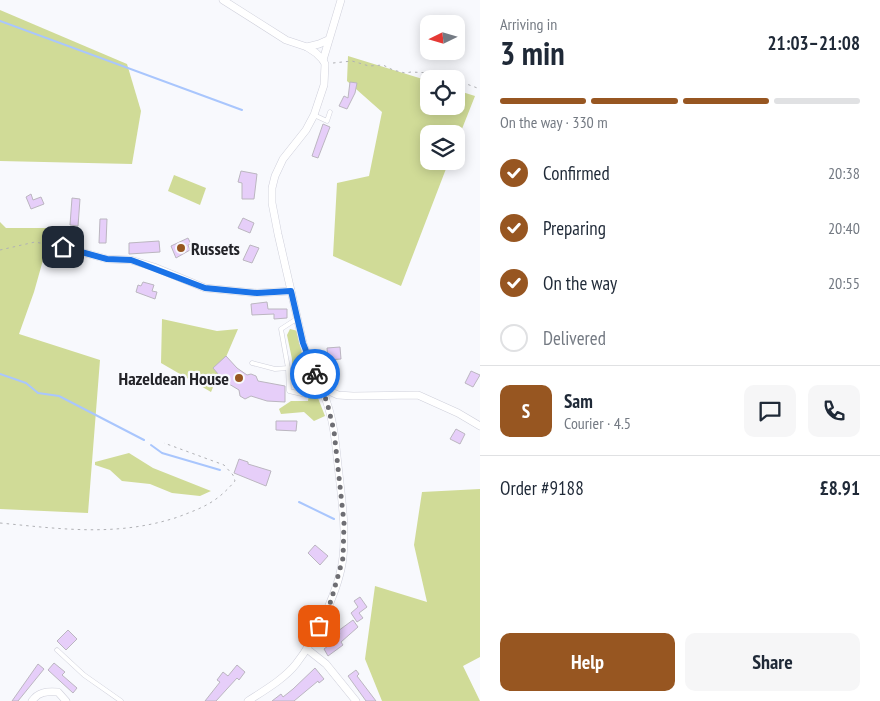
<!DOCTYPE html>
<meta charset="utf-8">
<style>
:root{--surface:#fff;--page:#f6f6f7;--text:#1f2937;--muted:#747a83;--line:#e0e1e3;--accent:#975621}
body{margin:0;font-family:"PT Sans Narrow",sans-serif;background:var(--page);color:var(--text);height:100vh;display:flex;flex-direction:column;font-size:19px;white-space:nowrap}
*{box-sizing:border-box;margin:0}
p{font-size:16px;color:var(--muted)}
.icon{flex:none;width:28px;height:28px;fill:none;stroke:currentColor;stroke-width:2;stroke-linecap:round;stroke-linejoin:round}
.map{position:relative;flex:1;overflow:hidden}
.details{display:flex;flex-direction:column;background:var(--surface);width:400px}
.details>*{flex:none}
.needle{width:32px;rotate:265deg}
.controls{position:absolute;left:420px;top:15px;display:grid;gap:10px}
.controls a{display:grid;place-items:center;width:45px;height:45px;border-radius:10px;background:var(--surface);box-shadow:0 2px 12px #0003;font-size:25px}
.pin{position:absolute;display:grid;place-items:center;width:42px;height:42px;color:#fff;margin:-21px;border-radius:10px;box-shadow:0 2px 8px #0006}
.courier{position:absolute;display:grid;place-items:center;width:50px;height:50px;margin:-25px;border:4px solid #1a73e8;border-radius:50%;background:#fff;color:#222;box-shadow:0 1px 6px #0007}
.headline em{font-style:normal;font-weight:800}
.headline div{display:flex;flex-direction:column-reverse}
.headline{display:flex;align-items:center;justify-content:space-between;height:85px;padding:0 20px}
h1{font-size:32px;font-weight:800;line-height:38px}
.bar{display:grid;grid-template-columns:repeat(4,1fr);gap:8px 5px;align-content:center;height:60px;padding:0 20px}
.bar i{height:6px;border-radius:4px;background:var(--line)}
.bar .selected{background:var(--accent)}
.bar p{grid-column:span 4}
.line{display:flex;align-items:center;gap:12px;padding:0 20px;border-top:1px solid var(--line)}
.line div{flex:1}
.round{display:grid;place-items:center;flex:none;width:52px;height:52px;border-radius:10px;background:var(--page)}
ol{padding:0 20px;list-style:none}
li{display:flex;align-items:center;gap:15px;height:55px}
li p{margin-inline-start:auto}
li .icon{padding:5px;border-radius:50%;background:var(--accent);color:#fff;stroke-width:4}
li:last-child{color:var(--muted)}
li i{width:28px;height:28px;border:2px solid var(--line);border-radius:50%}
.button{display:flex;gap:10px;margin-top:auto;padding:10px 20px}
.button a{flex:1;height:58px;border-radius:10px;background:var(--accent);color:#fff;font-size:20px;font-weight:800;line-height:58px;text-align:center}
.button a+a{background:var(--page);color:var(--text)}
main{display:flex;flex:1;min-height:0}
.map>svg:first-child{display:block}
</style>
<main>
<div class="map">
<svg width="480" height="701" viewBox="0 0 480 701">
<rect width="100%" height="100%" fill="#f8f9fd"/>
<g fill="#d0db97">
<polygon points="0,10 127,64 141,111 132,164 0,161"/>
<polygon points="348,56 429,81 429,106 456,106 456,90 475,96 456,144 456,134 429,134 429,161 449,161 401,286 333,256 337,183 369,176 382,112 347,81"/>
<polygon points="174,175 206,188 200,205 168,191"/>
<polygon points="0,222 6,228 52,228 34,292 19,334 100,360 88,513 0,509"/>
<polygon points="162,319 217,331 238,329 211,392 161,363"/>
<polygon points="290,329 298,331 303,360 325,416 314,421 304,412 281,414 279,409 291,401 308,401 310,386 292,381 292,359 287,335"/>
<polygon points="129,453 153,468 211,491 200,496 172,493 150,484 122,481 110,470 95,465 95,462"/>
<polygon points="480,489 480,657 463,666 480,701 382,701 365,659 375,586 427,602 414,545 422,492"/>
</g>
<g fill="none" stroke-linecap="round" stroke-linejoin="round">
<g stroke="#a9c6fd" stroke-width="2">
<polyline points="0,21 242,110"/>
<polyline points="0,374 26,383 38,393 59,396 144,440"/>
<polyline points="151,445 162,453 220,470"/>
<polyline points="299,502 334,519"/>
</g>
</g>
<g fill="#e6cef9" stroke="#bbb6c0">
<polygon points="350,82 357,83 355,93 347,109 339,106 344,96 348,98"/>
<polygon points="323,124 330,127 318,158 312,156"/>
<polygon points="241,171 257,174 254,199 242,199 242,183 238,182"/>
<polygon points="31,194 33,200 41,197 44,204 31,209 26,197"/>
<polygon points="72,198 80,199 78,226 70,225"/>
<polygon points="243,218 254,223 250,233 238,228"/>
<polygon points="100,219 107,219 106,243 99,243"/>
<polygon points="188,238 191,244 188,245 190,250 176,258 171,246"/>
<polygon points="159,241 160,252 129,254 129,243"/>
<polygon points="250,245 259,248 252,263 243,260"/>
<polygon points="143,282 154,285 152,291 157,292 155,299 136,292 138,285 141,286"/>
<polygon points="267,302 268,309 287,309 287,318 274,319 274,314 252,315 251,304"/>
<polygon points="340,347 341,359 328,360 327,348"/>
<polygon points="226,356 237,368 247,375 251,374 256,376 258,381 285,386 285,402 267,401 251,396 245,399 240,396 239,390 224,381 213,368"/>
<polygon points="471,371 480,375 473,387 465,383"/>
<polygon points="276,421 297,421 296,431 276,430"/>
<polygon points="456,429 465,434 460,444 450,439"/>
<polygon points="239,459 248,462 248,464 271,471 266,486 234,473"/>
<polygon points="315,545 328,556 320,565 308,553"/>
<polygon points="360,597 367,607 359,613 363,618 357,622 351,613 358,607 354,601"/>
<polygon points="353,620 358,627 341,642 343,645 328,656 324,649 332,643 331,641 340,634 338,631"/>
<polygon points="68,630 77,639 66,650 57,641"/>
<polygon points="54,663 65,672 62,675 77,688 73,693 48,670"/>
<polygon points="38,664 44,669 18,701 12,701"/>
<polygon points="237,665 245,672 239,680 237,678 216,701 205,701 220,682 217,680 223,672 228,676"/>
<polygon points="315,668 324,679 319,683 318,681 294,701 272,701 281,694 283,697 293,689"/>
<polygon points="356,670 359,674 357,676 376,701 366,701 348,676"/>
</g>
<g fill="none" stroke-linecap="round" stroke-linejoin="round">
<g stroke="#cfd0db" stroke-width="5">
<g id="lane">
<polyline points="314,115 327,121 330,112"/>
<polyline points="252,363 275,369 288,368 281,329 298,318"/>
<polyline points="288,368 289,391 306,395"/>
<polyline points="57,650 84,675 121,701"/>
</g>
</g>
<g stroke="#cfd0db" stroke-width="8">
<g id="street">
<path d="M223,0L286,40L307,47L316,53L323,60L325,64L324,85L314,115L306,130L283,159L275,176L272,188V203L278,234L303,343C310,364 321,382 327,403C335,426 336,450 339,474C342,502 346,529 343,557C340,588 315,640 296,664C284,679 265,690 248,701"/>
<polyline points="307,47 319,44 328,40"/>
<polyline points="323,60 341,0"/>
<polyline points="63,247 107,259 131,260 154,267 205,288 257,293 291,291"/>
<polyline points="320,387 338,395 353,396 418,395 458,413 480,426"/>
<polyline points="307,649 326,664 356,701"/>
<path d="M32,701C38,692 47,691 58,692L66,701"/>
</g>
</g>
<g stroke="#b0b1b5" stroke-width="1" stroke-dasharray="2.5 4" stroke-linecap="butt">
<polyline points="333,63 352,61 369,66 383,65 393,70 405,73 411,72 432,73 453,79"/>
<polyline points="456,80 480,89"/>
<polyline points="0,250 35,242 55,246"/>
<path d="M0,523C62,529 117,537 178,517C204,507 216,503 235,481L233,475L224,465L164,443"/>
</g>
<use href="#lane" stroke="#fff" stroke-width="4"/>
<use href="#street" stroke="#fff" stroke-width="7"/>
</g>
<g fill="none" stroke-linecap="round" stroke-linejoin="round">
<polyline stroke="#6e6e73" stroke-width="5" stroke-dasharray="0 9" points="315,374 327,402 334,431 344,523 343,558 331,601 319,626"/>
<polyline stroke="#1a73e8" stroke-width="6" points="63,247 107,259 131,260 142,264 205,288 257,293 291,291 303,343 315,374"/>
</g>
<g fill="#975621" stroke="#f8f9fd" stroke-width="2">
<circle cx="181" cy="248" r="5"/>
<circle cx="239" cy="378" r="5"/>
</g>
<g text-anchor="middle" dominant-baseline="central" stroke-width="4.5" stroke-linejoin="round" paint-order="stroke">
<g font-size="18" font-weight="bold" fill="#232328" stroke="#f8f9fd" text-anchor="start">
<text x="191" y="248">Russets</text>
<text x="229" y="378" text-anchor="end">Hazeldean House</text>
</g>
</g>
</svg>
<div class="controls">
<a><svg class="needle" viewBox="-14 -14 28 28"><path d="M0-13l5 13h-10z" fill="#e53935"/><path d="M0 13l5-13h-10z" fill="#747a83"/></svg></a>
<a><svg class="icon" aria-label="locate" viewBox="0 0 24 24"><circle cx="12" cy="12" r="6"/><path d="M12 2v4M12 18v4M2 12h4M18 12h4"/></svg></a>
<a><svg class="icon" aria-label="layers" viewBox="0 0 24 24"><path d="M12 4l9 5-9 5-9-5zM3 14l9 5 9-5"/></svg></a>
</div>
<div class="pin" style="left:319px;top:626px;background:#ea580c"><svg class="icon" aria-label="bag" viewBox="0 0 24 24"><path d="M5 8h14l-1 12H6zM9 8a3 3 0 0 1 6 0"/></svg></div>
<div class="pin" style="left:63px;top:247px;background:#1f2937"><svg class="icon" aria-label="home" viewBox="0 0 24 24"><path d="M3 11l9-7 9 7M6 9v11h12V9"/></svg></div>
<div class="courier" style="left:315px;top:374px"><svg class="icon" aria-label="bike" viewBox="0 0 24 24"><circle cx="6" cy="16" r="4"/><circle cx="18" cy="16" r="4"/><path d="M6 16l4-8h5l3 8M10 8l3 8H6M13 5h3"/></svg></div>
</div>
<section class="details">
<div class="headline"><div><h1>3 min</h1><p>Arriving in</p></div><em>21:03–21:08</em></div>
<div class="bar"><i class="selected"></i><i class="selected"></i><i class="selected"></i><i></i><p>On the way · 330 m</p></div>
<ol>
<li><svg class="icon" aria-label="check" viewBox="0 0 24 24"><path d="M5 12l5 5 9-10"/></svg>Confirmed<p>20:38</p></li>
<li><svg class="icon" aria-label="check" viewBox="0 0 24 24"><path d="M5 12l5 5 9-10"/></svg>Preparing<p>20:40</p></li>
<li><svg class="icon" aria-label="check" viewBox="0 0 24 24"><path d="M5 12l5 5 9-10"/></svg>On the way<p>20:55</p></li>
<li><i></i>Delivered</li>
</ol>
<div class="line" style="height:90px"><b class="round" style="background:var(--accent);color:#fff">S</b><div><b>Sam</b><p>Courier · 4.5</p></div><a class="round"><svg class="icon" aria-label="chat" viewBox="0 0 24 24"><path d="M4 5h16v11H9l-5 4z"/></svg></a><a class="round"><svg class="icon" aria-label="phone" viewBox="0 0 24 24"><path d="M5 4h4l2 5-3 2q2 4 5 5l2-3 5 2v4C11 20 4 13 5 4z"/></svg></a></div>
<div class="line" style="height:65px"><div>Order #9188</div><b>£8.91</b></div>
<div class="button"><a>Help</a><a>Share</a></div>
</section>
</main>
